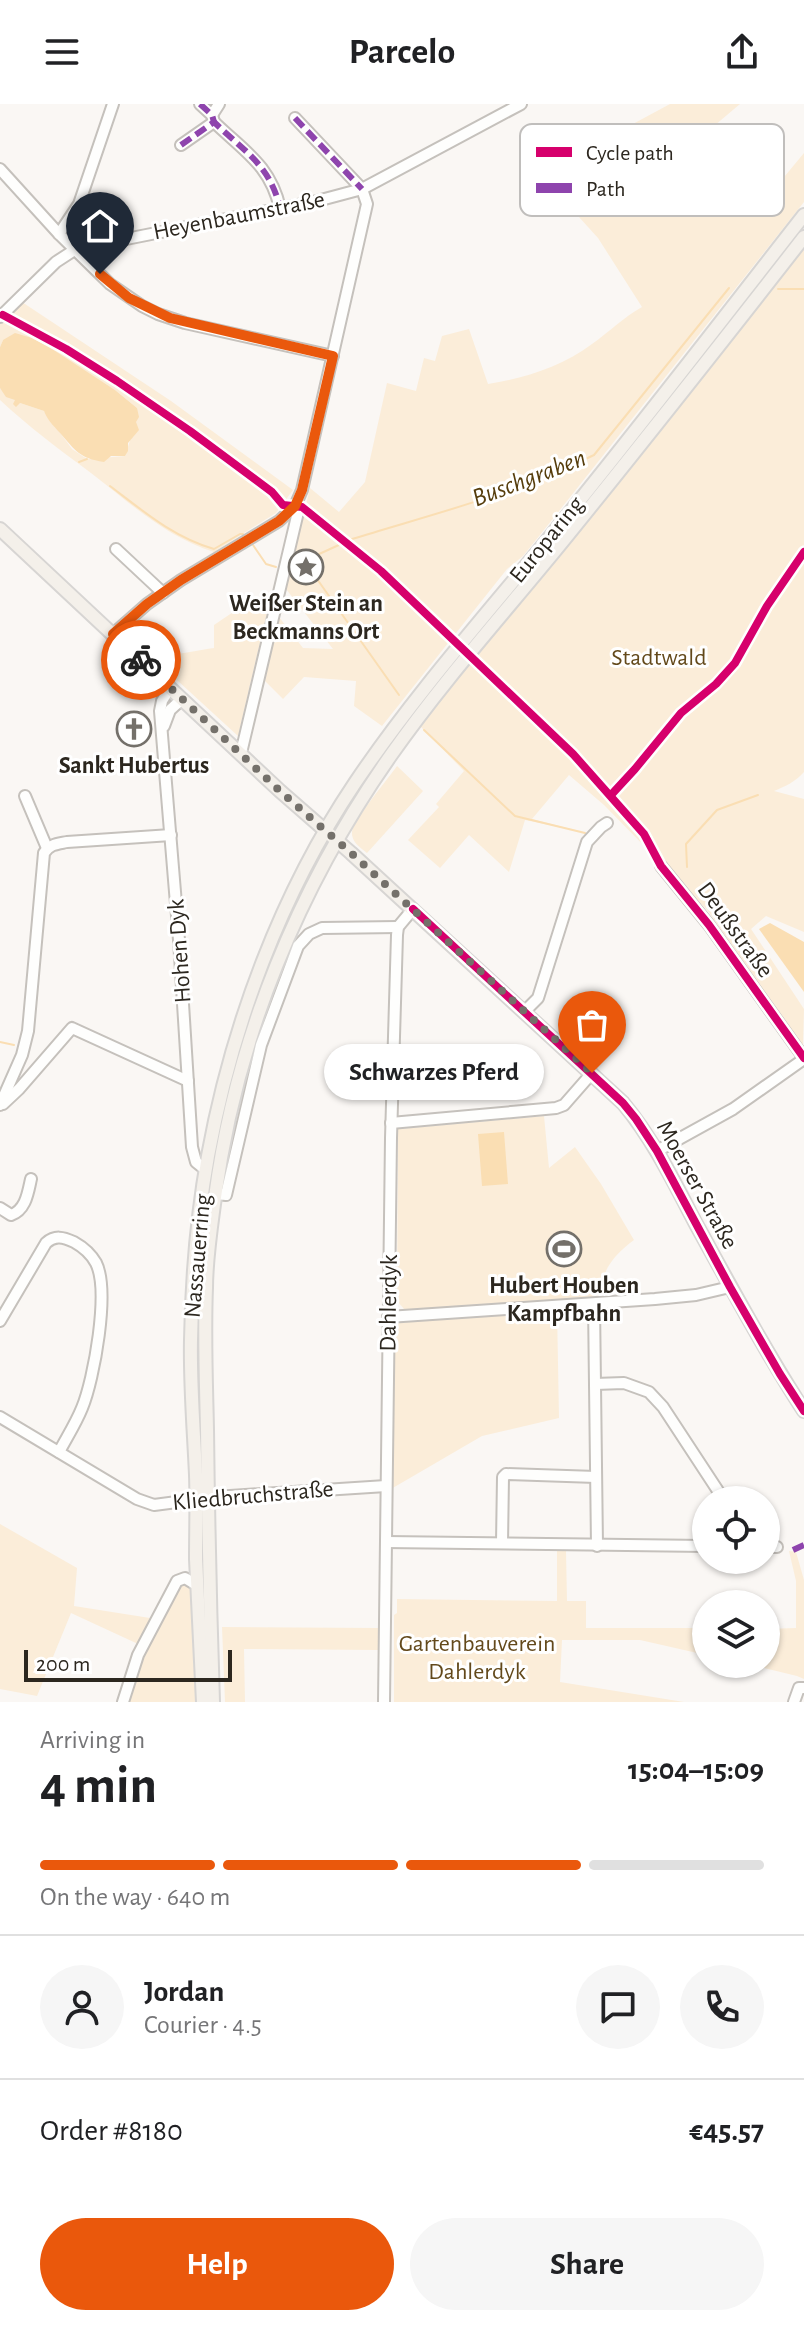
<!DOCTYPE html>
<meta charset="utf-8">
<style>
:root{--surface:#fff;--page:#f6f6f6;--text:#202124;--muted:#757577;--line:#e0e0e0;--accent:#ea580c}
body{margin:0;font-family:"Alegreya Sans",sans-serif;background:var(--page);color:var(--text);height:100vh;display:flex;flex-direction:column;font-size:30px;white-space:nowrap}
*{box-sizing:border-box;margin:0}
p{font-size:26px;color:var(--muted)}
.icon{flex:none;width:44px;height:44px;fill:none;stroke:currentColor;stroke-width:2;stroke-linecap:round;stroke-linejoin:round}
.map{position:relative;height:1598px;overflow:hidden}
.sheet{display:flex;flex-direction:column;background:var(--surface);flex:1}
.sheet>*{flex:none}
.controls{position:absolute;left:692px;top:1382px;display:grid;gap:16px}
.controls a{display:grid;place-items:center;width:88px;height:88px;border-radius:50%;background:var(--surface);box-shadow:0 2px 6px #0004;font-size:40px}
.scale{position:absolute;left:24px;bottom:20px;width:208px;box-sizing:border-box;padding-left:8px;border:4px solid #2c271f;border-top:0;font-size:22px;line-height:28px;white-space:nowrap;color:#2c271f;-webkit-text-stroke:6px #fff;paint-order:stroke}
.pin{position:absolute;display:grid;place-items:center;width:68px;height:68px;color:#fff;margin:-82px -34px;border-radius:50% 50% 50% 0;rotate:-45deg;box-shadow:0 0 8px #0007}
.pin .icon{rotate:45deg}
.courier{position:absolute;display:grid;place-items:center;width:80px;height:80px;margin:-40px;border:6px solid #ea580c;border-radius:50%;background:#fff;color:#222;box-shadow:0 2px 10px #0007}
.bubble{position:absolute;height:56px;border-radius:28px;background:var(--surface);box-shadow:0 2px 6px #0004;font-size:26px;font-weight:600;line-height:56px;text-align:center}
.summary em{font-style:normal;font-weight:600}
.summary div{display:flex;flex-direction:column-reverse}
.summary{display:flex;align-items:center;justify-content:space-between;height:136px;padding:0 40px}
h1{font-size:52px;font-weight:600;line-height:60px}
.bar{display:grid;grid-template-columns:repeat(4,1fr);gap:12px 8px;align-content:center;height:96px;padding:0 40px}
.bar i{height:10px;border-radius:6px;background:var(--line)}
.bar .current{background:var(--accent)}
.bar p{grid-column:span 4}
.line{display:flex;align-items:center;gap:20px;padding:0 40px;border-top:2px solid var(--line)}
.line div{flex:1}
.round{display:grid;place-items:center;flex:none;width:84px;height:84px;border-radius:42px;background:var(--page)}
.action{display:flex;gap:16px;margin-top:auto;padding:16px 40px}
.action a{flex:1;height:92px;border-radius:48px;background:var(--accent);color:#fff;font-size:32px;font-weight:600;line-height:92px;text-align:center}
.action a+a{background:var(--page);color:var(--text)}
header{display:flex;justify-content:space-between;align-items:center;height:104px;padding:0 40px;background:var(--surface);font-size:36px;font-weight:600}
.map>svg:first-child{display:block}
</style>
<header><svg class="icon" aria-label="menu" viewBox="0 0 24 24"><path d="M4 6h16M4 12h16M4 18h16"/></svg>Parcelo<svg class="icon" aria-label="share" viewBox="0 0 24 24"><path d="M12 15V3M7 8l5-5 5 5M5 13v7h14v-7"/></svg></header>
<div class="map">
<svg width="804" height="1598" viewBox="0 0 804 1598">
<rect width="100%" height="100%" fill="#faf7f4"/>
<g fill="#fbedd9">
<path d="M670,0H740L714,22L717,27L693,76L738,111L770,90L804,49V98L540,431L523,452L507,465L382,622L354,602L356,577L304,573L283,595L265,577L279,513L303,544L333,545L286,485L310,384L339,408L365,378L387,279L416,287L424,254L435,257L442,232L469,225L488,280C525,274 561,263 592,240C609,228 624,213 642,203L598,134L540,70Z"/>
<path d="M804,142V668C795,678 786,682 774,687L804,695V828L766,812L751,825L804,905L803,942L708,807L604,701L569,671L532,715L583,728L525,716L509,768L469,731L440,764L408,736L439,703L436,700L464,667L419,621Z"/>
<path d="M22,198L171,297L293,386L276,409L214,448C166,433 130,399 91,369C60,346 29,323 0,296V284L20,299L44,307L72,345L87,355L125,352L136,318L137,304L115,286L32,234L3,236L0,243V220Z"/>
<path d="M265,494L269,500L238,632L142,544C163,556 191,547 214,544V521L251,496L254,500Z"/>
<path d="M397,662L423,687L367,749C361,744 351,738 352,728C354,715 388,675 397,662Z"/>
<path d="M544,1012L549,1064L575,1043L601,1080L634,1136C614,1151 601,1166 600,1193L405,1206L397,1197L398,1025Z"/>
<polygon points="557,1205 559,1314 482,1332 391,1385 393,1216"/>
<polygon points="0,1420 77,1464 74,1502 150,1514 138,1540 71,1509 37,1592 0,1585"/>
<polygon points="557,1445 566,1447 567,1497 586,1497 586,1524 706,1524 706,1551 640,1536 562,1536 560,1578 684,1598 394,1598 394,1511 397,1509 397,1495 557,1497"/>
<polygon points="789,1447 796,1448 804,1476 804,1575 797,1572 747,1560 766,1560 766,1525 796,1524 796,1477"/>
<path d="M185,1477L193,1484L196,1598H126C135,1567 160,1496 185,1477Z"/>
<polygon points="222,1523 378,1524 379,1546 244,1545 245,1598 225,1598"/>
</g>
<g fill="#fadeb3">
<path d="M15,229L32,234L49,243L115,286L137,304L139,313L136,318L139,326L128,339V347L125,352H111L104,358C79,354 76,347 60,329C53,321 48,317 44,307L20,299L16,303L13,300L15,296L6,293L0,284V243L3,236Z"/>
<polygon points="770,819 804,838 804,888 759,825"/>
<polygon points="504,1028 508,1080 482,1082 478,1030"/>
</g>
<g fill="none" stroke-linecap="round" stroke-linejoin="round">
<g stroke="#fadeb3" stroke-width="2">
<polyline points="778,185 804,185"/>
<polyline points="79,358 87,355"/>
<path d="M110,382C143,407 173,433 214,445L240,430H243"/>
<path d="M352,435C433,410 518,389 594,351L729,184"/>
<polyline points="253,441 266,460 276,463"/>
<polyline points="305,458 399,591"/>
<polyline points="293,462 341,440"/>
<polyline points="424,626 515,712 585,729"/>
<polyline points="687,763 686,740 717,706 758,691"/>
<polyline points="0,938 14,941"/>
</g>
<g stroke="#c5c1bc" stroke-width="14">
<g id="minor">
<polyline points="200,0 212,11 214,18"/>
<polyline points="212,11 219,0"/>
<path d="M181,41L214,18C245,48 270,61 280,104"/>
<polyline points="0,65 59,130 110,180 142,202 158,210 185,219 333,252"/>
<polyline points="59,130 79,100 113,0"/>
<polyline points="0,213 56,158 76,145 317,97 362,85 521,0"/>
<polyline points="116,445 163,489"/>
<polyline points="113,530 147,500 181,476 279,417 295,402 302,386 367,100 362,85 295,14"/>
<polyline points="170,584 162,597 160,607 179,836 192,1043 196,1058 206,1066"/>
<polyline points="164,622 170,606 182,595"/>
<polyline points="241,649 298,408 295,402"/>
<polyline points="25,692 47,744"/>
<polyline points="661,762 709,821 804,954"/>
<polyline points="525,907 538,894 587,738 601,723 607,719"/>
<polyline points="3,1000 19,985 72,924 188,977"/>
<path d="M0,1001L22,951L28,927L44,749C50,740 57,740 67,738L171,731"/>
<polyline points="391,1019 556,1004 564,1001 592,969"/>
<polyline points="657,1047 733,1005 804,955"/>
<polyline points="216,1090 226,1091 261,941 298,842 309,830 322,824 398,823"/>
<path d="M0,1104L11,1111C26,1106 28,1088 31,1075"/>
<polyline points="594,1200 597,1442"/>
<polyline points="388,1213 655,1195 696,1191 730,1183"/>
<path d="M0,1217L46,1139C55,1131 63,1133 74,1138C83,1143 91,1150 96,1159C110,1187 94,1275 82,1304C76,1319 67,1333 59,1348"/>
<polyline points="595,1280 624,1279 649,1288 663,1303 724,1396"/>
<polyline points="0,1313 137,1395 154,1401 215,1393 386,1382"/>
<polyline points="386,1438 706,1442"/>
<polyline points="502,1439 503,1373 506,1370 596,1373"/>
<polyline points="766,1443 777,1443"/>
<polyline points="123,1598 138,1551 177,1477 185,1474 198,1482"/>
<polyline points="384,1598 391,1034 397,831 398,823 413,805"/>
<polyline points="794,1598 799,1584 804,1584"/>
</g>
</g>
<g stroke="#d7d5d3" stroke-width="16">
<g id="major">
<path d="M0,425L280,687L351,749L623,999C653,1035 674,1078 696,1120C731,1183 765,1247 804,1307"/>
<path d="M203,1598C201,1550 198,1503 196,1455C196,1427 197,1399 196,1371C194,1326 190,1281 191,1236C192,1175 197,1113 208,1052C232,921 281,789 355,679C415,590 486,511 554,428C639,324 721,217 804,111"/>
<path d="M213,1598C210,1507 208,1416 207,1325C206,1278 204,1231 206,1184C206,1154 211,1123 215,1093C236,934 299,782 391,651C445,574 508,505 567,432C647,333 726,233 804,133"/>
</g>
</g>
<use href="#minor" stroke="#fefefd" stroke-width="10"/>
<use href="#major" stroke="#f4f0ea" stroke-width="12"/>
<g stroke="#8e44ad" stroke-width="6" stroke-dasharray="12 6" stroke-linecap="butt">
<polyline points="200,0 212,11 214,18"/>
<polyline points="295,14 362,85"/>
<path d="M181,41L214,18C245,48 270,61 280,104"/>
<polyline points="793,1446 804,1441"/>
</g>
<g stroke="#fff" stroke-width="13">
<g id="cycleway">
<polyline points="3,211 66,245 117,277 190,327 272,388 283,401 302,403 381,467 573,650 644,730 661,762 709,821 804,954"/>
<polyline points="611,691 635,665 681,609 716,580 735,559 767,502 804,448"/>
<polyline points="413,805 623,999 636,1015 657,1047 730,1183 780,1270 804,1307"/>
</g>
</g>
<use href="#cycleway" stroke="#d6006c" stroke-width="8"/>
</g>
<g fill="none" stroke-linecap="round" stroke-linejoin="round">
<polyline stroke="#74706a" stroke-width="8" stroke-dasharray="0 14.4" points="141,556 280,687 351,749 592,969"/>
<polyline stroke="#ea580c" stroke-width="10" points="100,170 129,194 170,214 333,252 302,386 295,402 279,417 181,476 147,500 113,530 141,556"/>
</g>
<defs>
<g id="sight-ring" transform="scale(1.8)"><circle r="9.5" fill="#fff" stroke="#74706a" stroke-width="1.5"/><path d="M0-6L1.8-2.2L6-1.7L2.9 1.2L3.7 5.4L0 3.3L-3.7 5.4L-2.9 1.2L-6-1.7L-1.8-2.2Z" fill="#74706a"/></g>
<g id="church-ring" transform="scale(1.8)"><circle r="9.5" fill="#fff" stroke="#74706a" stroke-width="1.5"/><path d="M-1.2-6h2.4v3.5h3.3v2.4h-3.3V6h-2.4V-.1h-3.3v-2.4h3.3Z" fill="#74706a"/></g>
<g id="stadium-ring" transform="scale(1.8)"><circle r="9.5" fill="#fff" stroke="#74706a" stroke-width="1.5"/><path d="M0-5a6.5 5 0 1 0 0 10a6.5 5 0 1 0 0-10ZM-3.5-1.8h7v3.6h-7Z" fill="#74706a"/></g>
</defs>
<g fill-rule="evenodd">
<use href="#sight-ring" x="306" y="463"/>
<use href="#church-ring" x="134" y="625"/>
<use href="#stadium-ring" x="564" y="1145"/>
</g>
<g text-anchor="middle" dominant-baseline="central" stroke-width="6" stroke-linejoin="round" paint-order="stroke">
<g font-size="24" fill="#2c271f" stroke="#fff">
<text transform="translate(239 112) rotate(-11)">Heyenbaumstraße</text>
<text transform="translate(547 436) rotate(-51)">Europaring</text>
<text transform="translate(735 826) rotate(54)">Deußstraße</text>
<text transform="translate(180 847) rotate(-94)">Hohen Dyk</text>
<text transform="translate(697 1081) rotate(61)">Moerser Straße</text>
<text transform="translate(198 1152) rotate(-85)">Nassauerring</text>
<text transform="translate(389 1199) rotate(-89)">Dahlerdyk</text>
<text transform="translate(253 1392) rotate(-5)">Kliedbruchstraße</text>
</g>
<g font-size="24" font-weight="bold" fill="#2c271f" stroke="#fff">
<text x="306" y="500">Weißer Stein an<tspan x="306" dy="28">Beckmanns Ort</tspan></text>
<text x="134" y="662">Sankt Hubertus</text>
<text x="564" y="1182">Hubert Houben<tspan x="564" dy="28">Kampfbahn</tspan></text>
</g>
<g font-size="24" fill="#63491b" stroke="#fff">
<text x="659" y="554">Stadtwald</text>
<text x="477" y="1540">Gartenbauverein<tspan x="477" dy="28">Dahlerdyk</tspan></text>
</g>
<g font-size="26" font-style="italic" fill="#563d0c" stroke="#fff">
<text transform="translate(529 374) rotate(-21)">Buschgraben</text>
</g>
</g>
<rect x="520" y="20" width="264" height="92" rx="12" fill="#fff" stroke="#c0bebc" stroke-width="2"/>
<rect x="536" y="43" width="36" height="10" fill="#d6006c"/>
<rect x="536" y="79" width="36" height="10" fill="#8e44ad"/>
<g font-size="22" fill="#2c271f">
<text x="586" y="56">Cycle path</text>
<text x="586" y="92">Path</text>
</g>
</svg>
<div class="controls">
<a><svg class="icon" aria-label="locate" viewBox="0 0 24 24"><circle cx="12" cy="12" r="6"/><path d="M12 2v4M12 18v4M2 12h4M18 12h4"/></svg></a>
<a><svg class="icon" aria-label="layers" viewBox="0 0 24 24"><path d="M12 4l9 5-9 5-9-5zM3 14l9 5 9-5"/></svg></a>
</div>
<div class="scale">200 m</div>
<div class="pin" style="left:592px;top:969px;background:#ea580c"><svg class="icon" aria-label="bag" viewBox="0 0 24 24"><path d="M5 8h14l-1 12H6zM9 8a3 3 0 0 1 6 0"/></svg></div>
<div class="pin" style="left:100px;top:170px;background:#1f2937"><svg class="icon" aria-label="home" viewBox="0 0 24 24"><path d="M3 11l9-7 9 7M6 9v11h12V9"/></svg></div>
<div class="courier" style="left:141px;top:556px"><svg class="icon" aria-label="bike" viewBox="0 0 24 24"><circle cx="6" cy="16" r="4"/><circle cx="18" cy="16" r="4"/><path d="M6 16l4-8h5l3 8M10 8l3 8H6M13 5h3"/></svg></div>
<div class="bubble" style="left:324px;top:940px;width:220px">Schwarzes Pferd</div>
</div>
<section class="sheet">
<div class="summary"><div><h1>4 min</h1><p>Arriving in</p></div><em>15:04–15:09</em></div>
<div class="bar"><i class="current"></i><i class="current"></i><i class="current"></i><i></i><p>On the way · 640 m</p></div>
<div class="line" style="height:144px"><a class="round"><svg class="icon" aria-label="person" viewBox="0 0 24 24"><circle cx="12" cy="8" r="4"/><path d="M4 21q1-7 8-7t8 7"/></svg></a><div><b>Jordan</b><p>Courier · 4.5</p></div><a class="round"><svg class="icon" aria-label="chat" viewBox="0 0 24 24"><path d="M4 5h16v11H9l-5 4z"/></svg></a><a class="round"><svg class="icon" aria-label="phone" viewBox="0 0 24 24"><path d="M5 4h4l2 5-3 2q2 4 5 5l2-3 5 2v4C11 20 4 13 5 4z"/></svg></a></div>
<div class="line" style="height:104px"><div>Order #8180</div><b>€45.57</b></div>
<div class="action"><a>Help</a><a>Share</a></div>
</section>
